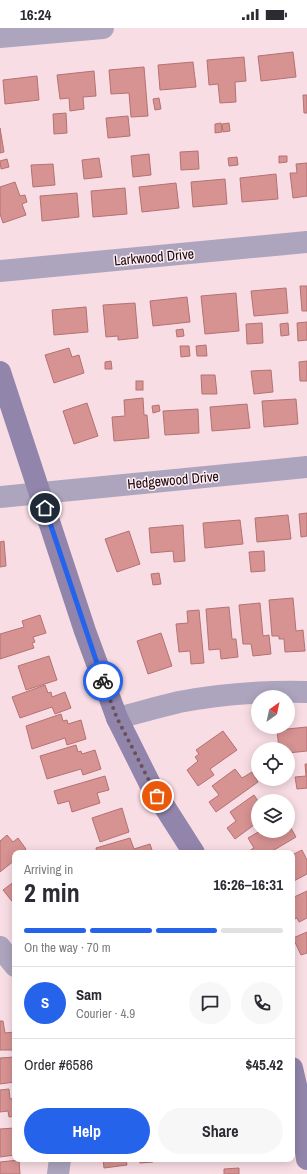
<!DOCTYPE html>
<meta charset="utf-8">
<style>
:root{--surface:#fff;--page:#f7f7f7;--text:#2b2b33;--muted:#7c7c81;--line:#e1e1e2;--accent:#2563eb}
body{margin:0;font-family:"Archivo Narrow",sans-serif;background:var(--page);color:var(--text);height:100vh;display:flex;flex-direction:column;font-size:15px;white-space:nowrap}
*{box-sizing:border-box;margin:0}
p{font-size:13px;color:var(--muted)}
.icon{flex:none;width:22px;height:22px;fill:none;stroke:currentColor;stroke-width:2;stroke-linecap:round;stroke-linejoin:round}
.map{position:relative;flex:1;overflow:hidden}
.details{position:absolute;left:12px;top:822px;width:283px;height:312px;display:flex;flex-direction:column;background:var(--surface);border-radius:8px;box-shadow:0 2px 10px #0003}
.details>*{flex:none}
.needle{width:26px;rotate:33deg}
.tools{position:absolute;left:251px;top:662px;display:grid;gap:8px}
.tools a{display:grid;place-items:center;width:44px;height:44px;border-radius:50%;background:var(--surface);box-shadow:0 2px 10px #0003;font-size:20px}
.pin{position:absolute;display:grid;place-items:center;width:34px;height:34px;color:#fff;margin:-17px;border:2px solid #fff;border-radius:50%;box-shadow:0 1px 4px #0007}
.courier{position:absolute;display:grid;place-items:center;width:40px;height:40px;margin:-20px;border:3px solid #2563eb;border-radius:50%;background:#fff;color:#222;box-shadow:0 1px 5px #0007}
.head em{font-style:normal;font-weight:800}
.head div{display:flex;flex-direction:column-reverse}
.head{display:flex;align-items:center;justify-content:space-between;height:68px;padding:0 12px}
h1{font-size:26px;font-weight:800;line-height:30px}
.bar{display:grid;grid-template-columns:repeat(4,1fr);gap:6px 4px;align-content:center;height:48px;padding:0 12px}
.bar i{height:5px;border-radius:3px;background:var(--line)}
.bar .selected{background:var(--accent)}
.bar p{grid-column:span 4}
.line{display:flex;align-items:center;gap:10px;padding:0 12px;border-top:1px solid var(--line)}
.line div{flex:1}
.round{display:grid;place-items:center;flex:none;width:42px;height:42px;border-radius:21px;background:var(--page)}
.action{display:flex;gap:8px;margin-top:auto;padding:8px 12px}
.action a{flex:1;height:46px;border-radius:24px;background:var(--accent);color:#fff;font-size:16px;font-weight:800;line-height:46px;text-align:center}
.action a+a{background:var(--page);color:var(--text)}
.status{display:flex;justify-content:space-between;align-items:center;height:28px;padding:0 20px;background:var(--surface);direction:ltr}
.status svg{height:11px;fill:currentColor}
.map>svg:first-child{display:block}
</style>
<div class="status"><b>16:24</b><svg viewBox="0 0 49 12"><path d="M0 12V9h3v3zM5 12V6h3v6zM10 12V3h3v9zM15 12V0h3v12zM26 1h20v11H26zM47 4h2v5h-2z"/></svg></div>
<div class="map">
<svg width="307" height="1146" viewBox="0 0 307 1146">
<rect width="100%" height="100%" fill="#f9dde4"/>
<g fill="#d79292" stroke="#b47272">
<polygon points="293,24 296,49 261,53 258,28"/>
<polygon points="244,29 246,53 235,54 236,74 220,75 218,56 209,57 207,32"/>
<polygon points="193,34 196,59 160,62 158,37"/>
<polygon points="144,39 148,88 131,89 129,65 111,66 109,42"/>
<polygon points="94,43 96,68 83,69 84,81 70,83 69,70 60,71 57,47"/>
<polygon points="37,48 39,72 5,76 3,52"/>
<polygon points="303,67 307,67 307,85 304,85"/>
<polygon points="159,70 161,81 155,82 153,71"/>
<polygon points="66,85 67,105 54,106 53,86"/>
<polygon points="128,88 130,108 108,110 106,90"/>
<polygon points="221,95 222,104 215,105 215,96"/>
<polygon points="229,95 230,103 223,104 222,96"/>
<polygon points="0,100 4,124 0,125"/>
<polygon points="198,123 199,141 181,142 180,124"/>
<polygon points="149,126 151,147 133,149 131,128"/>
<polygon points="279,128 287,128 287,134 279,135"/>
<polygon points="237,129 238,137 229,138 228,130"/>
<polygon points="99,130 102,149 84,151 82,132"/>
<polygon points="7,131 9,139 1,141 0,133"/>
<polygon points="307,135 307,168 293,170 290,145 297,145 296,136"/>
<polygon points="53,136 55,157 33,159 31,137"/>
<polygon points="276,146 278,171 242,174 240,150"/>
<polygon points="225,151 227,176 193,179 191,154"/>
<polygon points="15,154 20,168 25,167 27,174 22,176 26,187 3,195 0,186 0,159"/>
<polygon points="176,155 179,180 142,184 139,159"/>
<polygon points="125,160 127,186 93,189 91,163"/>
<polygon points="77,165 79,189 42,193 40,168"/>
<polygon points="300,258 307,258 307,283 302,283"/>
<polygon points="286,260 288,285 254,288 251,263"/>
<polygon points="236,265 239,303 205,306 201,268"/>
<polygon points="187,269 190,294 153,298 150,273"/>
<polygon points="135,275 138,310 118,312 118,308 106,309 103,277"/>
<polygon points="86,279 88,304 54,307 52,282"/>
<polygon points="307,294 307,312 298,313 297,295"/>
<polygon points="262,295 263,315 247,316 246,296"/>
<polygon points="288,295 289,307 281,308 280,296"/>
<polygon points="183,301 184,308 177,309 176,302"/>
<polygon points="206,317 207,328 197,328 196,318"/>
<polygon points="180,318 189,318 190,328 181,329"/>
<polygon points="69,320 72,329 79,327 84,345 54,355 45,327"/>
<polygon points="111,333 112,341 105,341 105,334"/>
<polygon points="307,333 307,353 300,353 299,334"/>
<polygon points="271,342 273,364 254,366 251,343"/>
<polygon points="201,347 215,347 217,366 202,366"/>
<rect x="136" y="353" width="7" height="9"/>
<polygon points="143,370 144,387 147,387 149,410 114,413 112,389 125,388 124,372"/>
<polygon points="296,371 298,396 264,399 262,373"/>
<polygon points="87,375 98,408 74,416 63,383"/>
<polygon points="247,376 250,400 212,403 210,379"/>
<polygon points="159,377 160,383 153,385 152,378"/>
<polygon points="198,381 199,405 165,407 163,383"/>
<polygon points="307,485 307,508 301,509 299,486"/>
<polygon points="288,487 291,511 257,514 255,490"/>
<polygon points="240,492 243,516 205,520 203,495"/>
<polygon points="183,497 185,533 174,534 173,523 151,525 149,500"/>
<polygon points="129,503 140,536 117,544 105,511"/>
<polygon points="4,513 6,538 0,539 0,514"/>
<polygon points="264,523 265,543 251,544 249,524"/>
<polygon points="159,545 161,556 153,557 151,546"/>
<polygon points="293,570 296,603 303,602 305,623 285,624 284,611 279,611 279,608 272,608 269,572"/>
<polygon points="260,575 263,608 269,607 271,626 253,628 251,616 243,616 239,577"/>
<polygon points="229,579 232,611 236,611 238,629 221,631 220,621 209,622 206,581"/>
<polygon points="199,582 204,635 191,636 190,623 179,624 176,596 188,595 187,583"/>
<polygon points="40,587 46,605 33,609 35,614 32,615 34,620 0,631 0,606 24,599 22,593"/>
<polygon points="161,605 172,638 148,646 137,613"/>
<polygon points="49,628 57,652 26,662 18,638"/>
<polygon points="45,657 48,665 51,664 52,669 65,664 71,680 55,686 52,679 20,690 12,669"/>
<polygon points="61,686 63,693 67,692 68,696 81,692 86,711 67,717 65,710 32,721 26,698"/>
<polygon points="307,699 307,723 288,725 288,721 279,721 277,702"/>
<polygon points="223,703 237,722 210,741 214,747 198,758 187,742 198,733 195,729 199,726 196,722"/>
<polygon points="76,717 78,724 81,723 82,726 95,722 101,741 83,747 81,741 47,751 40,728"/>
<polygon points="305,736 307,736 307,760 297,761 295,749 306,748"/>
<polygon points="235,741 242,750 252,744 258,754 216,784 209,774 219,767 212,758"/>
<polygon points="105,748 109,762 97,765 100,775 72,784 69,773 58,776 54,763"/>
<polygon points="254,767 258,773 258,794 235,811 227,800 236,793 230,784"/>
<polygon points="122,780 129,804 100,814 92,790"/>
<polygon points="288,795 296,809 269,825 246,825 254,820 248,810 260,803 288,803"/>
<polygon points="7,807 13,814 18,810 26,821 21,825 15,825 15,832 0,844 0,813"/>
<polygon points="130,810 134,821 150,816 153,825 97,825 96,820"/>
<polygon points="302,822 307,832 307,846 292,854 292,827"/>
<polygon points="15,853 15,877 3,862"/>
<polygon points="307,863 307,890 299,894 297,890 292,892 292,870"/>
<polygon points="307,904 307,925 301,927 293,910"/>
<polygon points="0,993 3,993 5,1005 15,1004 15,1022 0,1022"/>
<polygon points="15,1029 15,1054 0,1056 0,1030"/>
<polygon points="9,1061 10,1071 15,1070 15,1088 9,1089 8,1083 0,1084 0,1062"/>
<polygon points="15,1100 15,1127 0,1129 0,1101"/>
<polygon points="103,1131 126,1131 127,1137 104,1140"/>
<polygon points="139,1131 152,1131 153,1134 140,1135"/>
<polygon points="19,1132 20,1146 0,1146 0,1134"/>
<polygon points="239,1140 239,1146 224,1146 224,1141"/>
</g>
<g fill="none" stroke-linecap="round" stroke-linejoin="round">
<g stroke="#ada5be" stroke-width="22">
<polyline points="0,9 103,0"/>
<polyline points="0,243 307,214"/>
<polyline points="0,469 307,439"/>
<path d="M117,690C137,685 158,679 179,674C220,666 265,663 307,664"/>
<polyline points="0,919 15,938"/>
<polyline points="58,1146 60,1131"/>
</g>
<g stroke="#9185ab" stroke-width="22">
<polyline points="0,344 85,603 117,690 150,756 194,825"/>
<polyline points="292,1040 298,1066 307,1131"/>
</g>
</g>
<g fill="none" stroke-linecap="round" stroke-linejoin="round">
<polyline stroke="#695158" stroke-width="4" stroke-dasharray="0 7.2" points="103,653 117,690 157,768"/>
<polyline stroke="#2563eb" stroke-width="5" points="45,480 103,653"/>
</g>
<g text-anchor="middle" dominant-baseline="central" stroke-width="3" stroke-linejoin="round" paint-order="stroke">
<g font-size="14" fill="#1c060d" stroke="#fdeef2">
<text transform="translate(154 229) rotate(-5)">Larkwood Drive</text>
<text transform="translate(173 452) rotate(-5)">Hedgewood Drive</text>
</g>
</g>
</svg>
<div class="tools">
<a><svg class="needle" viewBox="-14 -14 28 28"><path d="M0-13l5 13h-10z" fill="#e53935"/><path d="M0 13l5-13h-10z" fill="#7c7c81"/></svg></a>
<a><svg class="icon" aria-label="locate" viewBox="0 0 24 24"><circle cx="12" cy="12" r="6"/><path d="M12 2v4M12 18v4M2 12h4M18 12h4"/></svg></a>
<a><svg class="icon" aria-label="layers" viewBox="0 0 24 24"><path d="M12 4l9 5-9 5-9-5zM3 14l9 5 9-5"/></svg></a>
</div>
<div class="pin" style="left:157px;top:768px;background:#ea580c"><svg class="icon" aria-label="bag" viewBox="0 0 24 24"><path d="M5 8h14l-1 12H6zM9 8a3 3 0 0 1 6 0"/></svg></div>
<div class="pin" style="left:45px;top:480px;background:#1f2937"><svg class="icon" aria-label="home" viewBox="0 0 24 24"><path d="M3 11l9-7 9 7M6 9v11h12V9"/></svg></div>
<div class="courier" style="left:103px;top:653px"><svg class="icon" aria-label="bike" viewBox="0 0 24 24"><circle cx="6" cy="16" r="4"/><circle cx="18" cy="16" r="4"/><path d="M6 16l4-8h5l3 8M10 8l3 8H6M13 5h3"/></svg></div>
<section class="details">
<div class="head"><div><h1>2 min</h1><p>Arriving in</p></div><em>16:26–16:31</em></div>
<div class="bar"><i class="selected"></i><i class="selected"></i><i class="selected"></i><i></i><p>On the way · 70 m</p></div>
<div class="line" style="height:72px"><b class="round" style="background:var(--accent);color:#fff">S</b><div><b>Sam</b><p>Courier · 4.9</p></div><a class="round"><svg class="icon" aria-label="chat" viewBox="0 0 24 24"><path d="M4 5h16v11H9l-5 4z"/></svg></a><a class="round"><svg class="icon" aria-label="phone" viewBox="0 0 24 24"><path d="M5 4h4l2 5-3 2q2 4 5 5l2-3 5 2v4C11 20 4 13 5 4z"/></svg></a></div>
<div class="line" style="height:52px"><div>Order #6586</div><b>$45.42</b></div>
<div class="action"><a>Help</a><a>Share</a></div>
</section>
</div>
